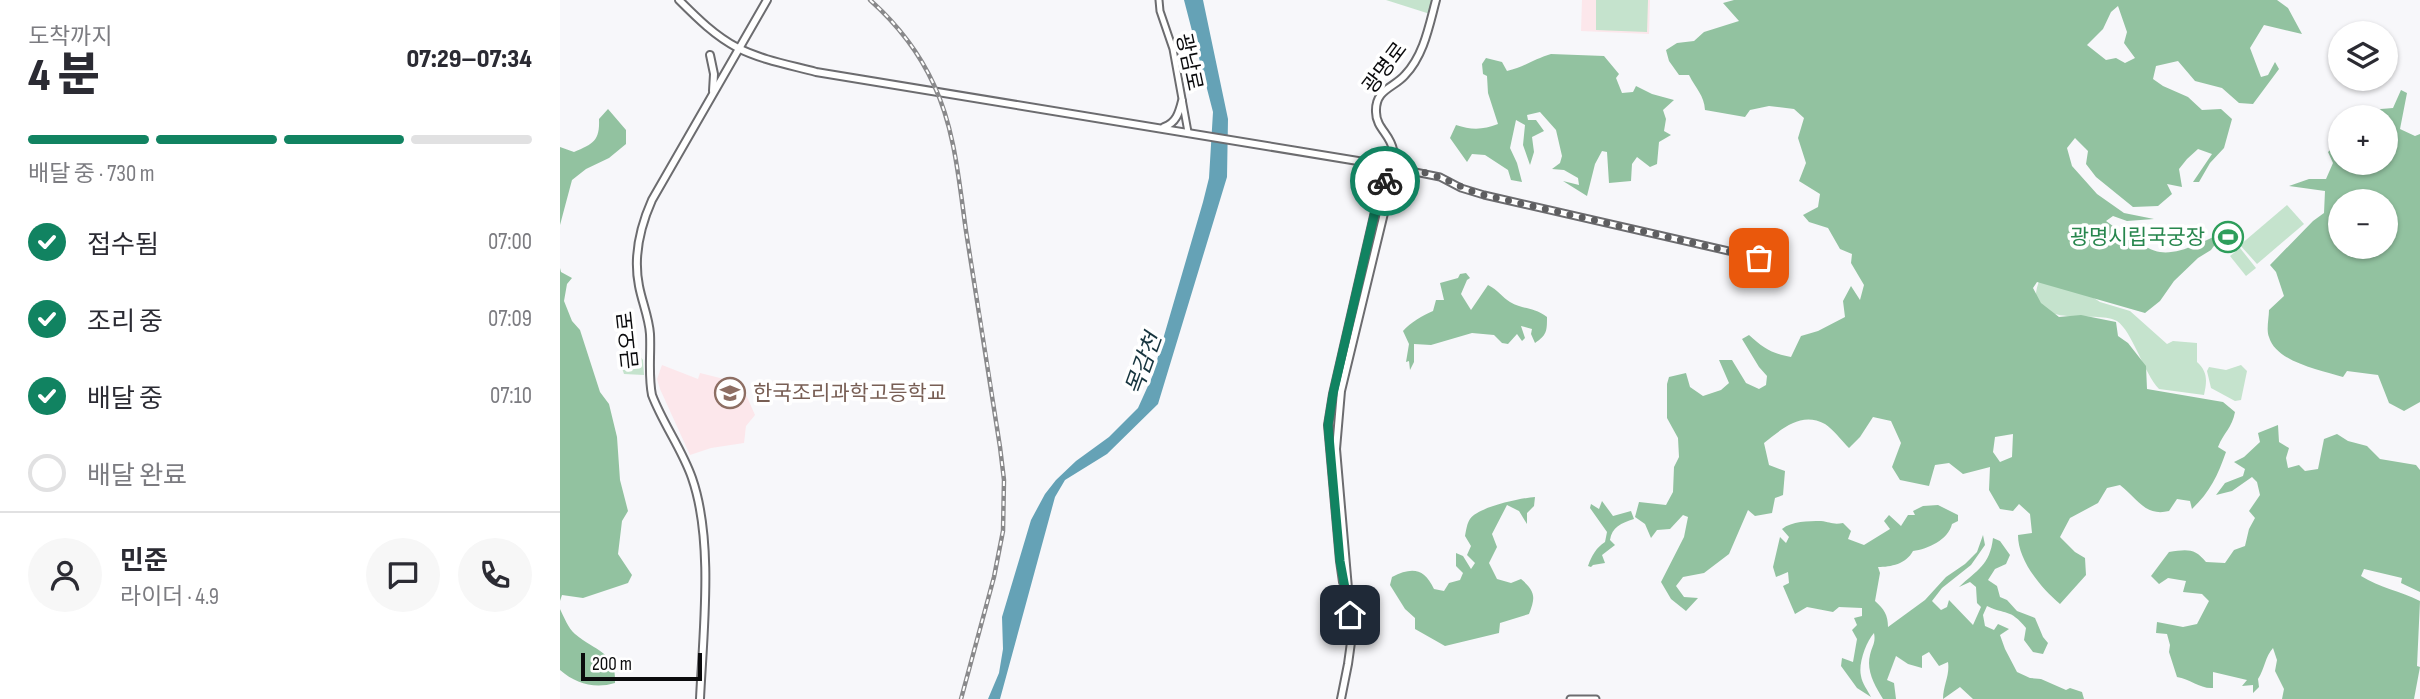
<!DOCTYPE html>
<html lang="ko">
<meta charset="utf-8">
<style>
:root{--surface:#fff;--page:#f7f7f7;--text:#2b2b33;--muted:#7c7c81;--line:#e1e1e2;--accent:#118361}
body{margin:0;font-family:"Sofia Sans Condensed","Noto Sans KR",sans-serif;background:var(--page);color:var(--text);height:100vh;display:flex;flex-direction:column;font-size:26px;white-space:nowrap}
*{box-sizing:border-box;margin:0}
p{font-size:23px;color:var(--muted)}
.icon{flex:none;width:38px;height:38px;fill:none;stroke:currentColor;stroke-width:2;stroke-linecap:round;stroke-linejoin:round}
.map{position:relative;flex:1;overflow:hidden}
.details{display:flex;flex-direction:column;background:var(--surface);width:560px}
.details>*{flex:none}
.buttons{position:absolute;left:1768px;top:21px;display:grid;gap:14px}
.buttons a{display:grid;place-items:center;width:70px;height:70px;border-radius:50%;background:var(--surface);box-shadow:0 2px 5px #0004;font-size:35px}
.scale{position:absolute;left:21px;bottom:18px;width:121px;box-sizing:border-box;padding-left:7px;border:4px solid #0b0b0d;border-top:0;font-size:19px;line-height:24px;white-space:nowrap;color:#0b0b0d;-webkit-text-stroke:5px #fff;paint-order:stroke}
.pin{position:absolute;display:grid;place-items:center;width:60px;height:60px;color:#fff;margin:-30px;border-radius:14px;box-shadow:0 4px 10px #0006}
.courier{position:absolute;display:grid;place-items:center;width:70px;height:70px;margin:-35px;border:5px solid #118361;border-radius:50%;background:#fff;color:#222;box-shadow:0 2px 9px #0007}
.overview em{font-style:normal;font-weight:800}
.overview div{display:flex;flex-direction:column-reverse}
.overview{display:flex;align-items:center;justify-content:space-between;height:119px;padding:0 28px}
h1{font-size:46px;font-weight:800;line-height:52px}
.bar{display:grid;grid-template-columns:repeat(4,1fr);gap:10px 7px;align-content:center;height:84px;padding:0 28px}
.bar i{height:9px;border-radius:5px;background:var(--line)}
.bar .selected{background:var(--accent)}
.bar p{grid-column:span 4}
.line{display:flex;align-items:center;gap:18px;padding:0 28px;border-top:2px solid var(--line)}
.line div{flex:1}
.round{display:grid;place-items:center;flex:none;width:74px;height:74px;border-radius:37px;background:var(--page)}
ol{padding:0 28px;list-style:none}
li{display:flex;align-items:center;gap:21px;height:77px}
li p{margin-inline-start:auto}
li .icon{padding:7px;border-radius:50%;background:var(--accent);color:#fff;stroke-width:4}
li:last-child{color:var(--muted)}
li i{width:38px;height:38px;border:4px solid var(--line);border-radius:50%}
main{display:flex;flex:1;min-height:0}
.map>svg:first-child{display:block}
</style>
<main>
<section class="details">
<div class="overview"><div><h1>4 분</h1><p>도착까지</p></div><em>07:29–07:34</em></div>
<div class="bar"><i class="selected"></i><i class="selected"></i><i class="selected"></i><i></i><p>배달 중 · 730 m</p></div>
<ol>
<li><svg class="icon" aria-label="check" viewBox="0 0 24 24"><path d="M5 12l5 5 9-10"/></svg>접수됨<p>07:00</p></li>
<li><svg class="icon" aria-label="check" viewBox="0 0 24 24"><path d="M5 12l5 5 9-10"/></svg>조리 중<p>07:09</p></li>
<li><svg class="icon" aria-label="check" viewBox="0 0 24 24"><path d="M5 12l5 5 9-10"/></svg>배달 중<p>07:10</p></li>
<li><i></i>배달 완료</li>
</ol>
<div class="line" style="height:126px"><a class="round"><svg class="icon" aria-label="person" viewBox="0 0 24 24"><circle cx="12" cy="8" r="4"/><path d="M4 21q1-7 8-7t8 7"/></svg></a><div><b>민준</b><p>라이더 · 4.9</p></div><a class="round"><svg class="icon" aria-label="chat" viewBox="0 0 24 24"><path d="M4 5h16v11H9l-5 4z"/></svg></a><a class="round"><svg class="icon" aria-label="phone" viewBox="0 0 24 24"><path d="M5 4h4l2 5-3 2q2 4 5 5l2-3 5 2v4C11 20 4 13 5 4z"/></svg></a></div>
</section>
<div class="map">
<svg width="1860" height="699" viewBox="0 0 1860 699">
<rect width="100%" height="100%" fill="#f7f7fa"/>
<g fill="#fce7eb">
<polygon points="1022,0 1090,0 1089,34 1021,31"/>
<polygon points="102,365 138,379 140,373 168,380 170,377 180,381 195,415 186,426 184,443 151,448 130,455 100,389 97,379"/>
</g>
<g fill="#c5e3cd">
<polygon points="826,0 873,0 870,14"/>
<polygon points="1036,0 1088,0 1087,32 1036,30"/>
<polygon points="1727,205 1744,224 1697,264 1680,245"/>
<polygon points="1680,248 1696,268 1686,276 1670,256"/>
<path d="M1480,279L1523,291L1540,302L1570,311L1607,344L1613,341L1637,343V362C1648,372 1647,381 1644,395L1599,389C1584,373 1572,331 1557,321C1539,309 1457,332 1480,279Z"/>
<polygon points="67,352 80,356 83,360 84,375 64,374 62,368"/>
<polygon points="1681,365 1687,371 1681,400 1675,401 1651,388 1647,371 1649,367 1666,370"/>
</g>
<g fill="#92c2a0" fill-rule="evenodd">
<path d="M1174,0H1717L1728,8L1742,34L1704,25L1690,48L1701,77L1708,75L1715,62L1719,69L1693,104L1679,103L1662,88L1635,81L1618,61L1596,66L1593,79L1603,86L1628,97L1642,110L1661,109L1672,119L1664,148L1650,163L1639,182H1633L1652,154L1638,149L1627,159L1619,169L1622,187L1607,184L1612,194L1598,206L1573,207L1536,177L1526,164L1528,151L1515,138L1507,148L1512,166L1537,194L1564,213L1594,219L1567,221L1553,216L1546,221C1558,230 1586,250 1600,252C1620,255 1646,240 1664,232L1651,250L1638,258L1614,281L1600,301L1585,313L1477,282L1473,288L1481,303L1499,317L1521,315L1556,322L1558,336L1568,343L1586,366L1587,389L1663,402L1675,412C1672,428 1664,432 1658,447L1666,452C1658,475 1650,492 1632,509L1630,501L1617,499L1609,511C1585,517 1577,498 1560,485L1547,488L1538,503L1510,518L1500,537L1515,552L1525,558L1526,575L1500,604C1480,587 1458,560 1458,535L1472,533L1470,514L1459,504L1453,511L1440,509L1429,490L1430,467L1403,474L1389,463L1375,465L1369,486L1340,480L1332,467L1341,443L1331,421L1313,417L1300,437L1289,448C1282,441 1273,429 1265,424C1241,411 1222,429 1204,443L1209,465L1225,471L1223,495L1215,498L1212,513L1195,516L1188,510L1169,554L1144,573L1123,577L1116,586L1124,597L1138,598L1126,611L1111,599L1101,582L1124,537L1128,517L1123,515L1110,529L1097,530L1091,538L1085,524L1075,517L1079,502L1106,505L1113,492L1114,467L1119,457L1118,438L1107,418V384L1109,377L1126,373L1130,387L1143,396L1161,390L1169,383L1159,360H1172L1186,383L1199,389L1206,385L1207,376L1199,367L1182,339L1189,335C1203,348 1213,354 1231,357L1241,336L1258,331L1285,317L1283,301L1291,286L1300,300L1304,285L1291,263L1292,254L1280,249L1268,228L1249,222L1243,215L1258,207L1260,194L1239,181L1246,163L1238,138L1244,118L1234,109L1209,106L1190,110L1185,117L1145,110C1144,95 1136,89 1129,75H1119L1109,61L1106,50L1117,43L1134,41L1144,32L1179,21L1163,3ZM1558,6L1567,32L1564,43L1575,58L1565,63L1556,58L1546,60L1527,45L1543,29L1551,12ZM1453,434L1452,457L1440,462L1433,452L1435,437Z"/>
<path d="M991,54L1044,56L1059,74L1056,78L1062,93L1073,92L1076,86L1092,94L1114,100L1103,110L1106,119L1104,131L1111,135L1099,142L1097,164L1090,167L1077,157L1072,164L1071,181L1049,183L1047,152L1042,151L1035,164L1027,196L1003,181L1019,185L1018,178L1004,170L992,169L1000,163L1002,156L996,130L980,112L967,115L968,120H976L984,131L972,137L974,152L970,165L963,145L965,125L956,120L950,148L957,163L962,182L951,180L948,170L925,155L912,154L907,162L890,138L896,125C911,130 923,130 938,124L928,93L927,76L923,74L922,64L926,58L942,62L947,71C964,67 974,59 991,54Z"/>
<path d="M1841,90L1847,93L1840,129L1855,136L1860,134V402L1844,411L1829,403L1818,375L1787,371L1783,377C1760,370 1716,362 1709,337C1706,330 1709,318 1709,310L1724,296L1716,272L1710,265L1753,221L1764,213L1765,191L1729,186L1749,179H1766L1773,163L1768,152L1780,141V163H1825V117H1809L1821,109L1833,108ZM1780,201H1825V247H1780Z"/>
<path d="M48,109L66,130V144L49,158L26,169L12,180L0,225V147L14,152C33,144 40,141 39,119Z"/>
<polygon points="0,268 1,272 12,278 7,284 4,301 12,321 20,330 40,392 49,404 57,437 60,480 68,511 62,521 58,554 72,575 68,583 23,598 2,595 0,601"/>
<path d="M906,273L910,278L907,280L901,294L911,310L928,285C938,290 942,297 950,302C963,310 973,306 987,317C987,331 987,335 975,343L971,334L972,329L961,326L965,338L962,341L957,334L948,344L942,343L934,335L912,333L871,345L854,344V362L850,370L849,361L846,362L849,344L843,331C850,323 863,315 873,311L876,300H884L880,283L898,278L900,274Z"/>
<path d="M1718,425L1719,442L1729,448L1726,458L1728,468L1739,465L1745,471L1758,469L1764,439L1777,434L1788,441L1807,446L1820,459L1856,465L1860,470V592L1841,583L1842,578L1804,569L1801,576C1820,588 1840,591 1860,601L1857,666L1860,667L1854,699H1722L1724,689L1715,671L1717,660L1713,648C1705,657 1705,668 1698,679L1699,687L1693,693V685L1682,686L1687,680L1653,672V688C1640,689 1630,679 1617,677L1609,652L1610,645L1607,634L1596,633L1597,622L1623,627L1637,624L1649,601L1642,594L1623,592L1626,581L1608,578L1599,584L1591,576L1609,552C1627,549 1635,548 1646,562L1665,563L1674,550L1685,546L1689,529L1695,518L1689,511L1700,495L1697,482L1692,477L1672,491L1656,495L1665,483L1683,476L1685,469L1674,462L1684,457L1700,442L1698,433Z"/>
<path d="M975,497L974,506L967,513V524L959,511L947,505L932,534L937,547L929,563L937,579L951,583L961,579C975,591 976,597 969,614L940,623L939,633L885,646L855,629V618L845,609L830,585L832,577C852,567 864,568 874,589L884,591L889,583L900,580L903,573L896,566V553L903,556L911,569L915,563L907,555L911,546L905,536C906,531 907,523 910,519C918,507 961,498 975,497Z"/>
<path d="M1042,501L1053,516L1071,511L1074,519C1061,523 1052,527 1050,540L1055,545L1042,555L1045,563L1033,565L1031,567L1028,566C1032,555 1036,548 1045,542L1047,532L1030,508L1031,504L1039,509Z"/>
<path d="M1378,505L1398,515V521L1392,524C1388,540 1368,549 1353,551C1346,564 1331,567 1318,567L1320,573L1315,601C1324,609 1328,615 1328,627L1365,600L1386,577L1405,564L1417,552L1423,535L1425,545L1411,565L1382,588L1372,601L1381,610L1387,607L1389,600L1413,625L1421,607L1417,603L1416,587L1410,582L1399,587C1417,570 1430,565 1433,538L1440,541L1450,555L1446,564L1435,569L1428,580L1437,586L1440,597L1447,600L1457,611L1475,618L1483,637L1488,643L1483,654L1473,652L1464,640L1466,628C1450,608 1445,615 1427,606L1423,615L1425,626L1434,630L1438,624L1449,629L1440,635L1445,649L1457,672L1470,678L1481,679L1506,690L1510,688L1522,692L1524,699H1413L1400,687L1383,699C1383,685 1390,676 1388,662L1379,666L1369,652L1362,656V668L1348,664L1336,656L1327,680L1334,683L1336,699H1323C1315,686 1306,671 1310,655C1312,646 1316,643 1314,633C1306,642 1298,664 1301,676C1302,683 1308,691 1311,697L1297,688L1281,666L1282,658L1293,662L1297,639L1292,630L1297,625L1294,618L1302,616V608L1279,607L1273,612L1247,607L1235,614L1223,586L1229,583L1228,572L1216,577L1213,567L1220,537L1226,543L1229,537L1222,529C1232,521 1248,521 1261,521C1270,522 1273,525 1283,523L1291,531L1288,539L1304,545L1330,529L1324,521L1329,515L1341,526L1348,515H1355L1353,511L1363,506Z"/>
<path d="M0,609C4,617 8,628 15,634C35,651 57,652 55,683C35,689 16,684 0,670Z"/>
</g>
<polygon fill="#65a2b6" points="624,0 643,0 668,119 667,177 598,404 547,454 505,480 495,497 440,699 428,699 439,673 443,649 442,617 471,520 485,494 496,480 516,461 549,437 578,408 592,377 643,202 649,178 653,112"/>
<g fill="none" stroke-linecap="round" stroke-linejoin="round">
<g stroke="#6c6c6f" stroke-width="9">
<g id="tertiary">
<polyline points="599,0 600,11 613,49 628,132"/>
<polyline points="830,167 880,177 901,188 924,195 1199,258"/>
<polyline points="1010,699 1036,699"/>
</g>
</g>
<g stroke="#6c6c6f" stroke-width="10">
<g id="secondary">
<path d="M119,0C137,18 155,36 178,48C202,60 230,65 256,72L804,162L823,160L833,150"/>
<polyline points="150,55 154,74 153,91"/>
<path d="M604,127C616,123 619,113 622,101"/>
<polyline points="800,163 816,177 822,192"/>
<path d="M788,595L783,582L780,561L768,425L773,394L816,207L822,195L833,150C831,135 816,128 816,112C815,89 834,88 845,75C864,55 869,26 876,0"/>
<path d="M140,699C143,633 154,541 132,478C122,449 103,424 92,395C88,375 91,355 90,334C89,318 82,302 79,286C73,256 80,227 92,200L207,0"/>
<polyline points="781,699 788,664 792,635 776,449 781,391 825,209 822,195"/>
</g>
</g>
<use href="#tertiary" stroke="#fff" stroke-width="5"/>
<use href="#secondary" stroke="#fff" stroke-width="6"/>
<g stroke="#89898b" stroke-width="4.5">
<path id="rail" d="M310,0C337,24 359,52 374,85C395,130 399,182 406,231C418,303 429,375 440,447L444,480L443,531L434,577L401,699"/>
</g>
<use href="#rail" stroke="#fff" stroke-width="2" stroke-dasharray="5" stroke-linecap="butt"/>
</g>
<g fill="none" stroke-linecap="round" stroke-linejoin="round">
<path stroke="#5e5e60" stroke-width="7" stroke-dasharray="0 12.6" d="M825,181L830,167C846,169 865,171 881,178C895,183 908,191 924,195L1199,258"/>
<polyline stroke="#118361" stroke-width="9" points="790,615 780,561 768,425 773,394 816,207 825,181"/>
</g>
<defs>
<g id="stadium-ring" transform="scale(1.575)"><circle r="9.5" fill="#fff" stroke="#2e9e5b" stroke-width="1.5"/><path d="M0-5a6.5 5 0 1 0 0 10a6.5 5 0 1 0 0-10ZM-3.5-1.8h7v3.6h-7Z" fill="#2e9e5b"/></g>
<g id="school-ring" transform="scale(1.575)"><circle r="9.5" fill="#fff" stroke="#8d6e63" stroke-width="1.5"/><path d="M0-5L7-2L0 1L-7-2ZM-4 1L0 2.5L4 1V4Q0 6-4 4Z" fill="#8d6e63"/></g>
</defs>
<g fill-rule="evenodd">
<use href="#stadium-ring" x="1668" y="237"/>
<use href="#school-ring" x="170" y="393"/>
</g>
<g text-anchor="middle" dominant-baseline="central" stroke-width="7" stroke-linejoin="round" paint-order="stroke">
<g font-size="21" fill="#0b0b0d" stroke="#fff">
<text transform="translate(629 62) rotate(78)">광남로</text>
<text transform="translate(825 68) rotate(-53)">광명로</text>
<text transform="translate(68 340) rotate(-96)">금오로</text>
</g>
<g font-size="21" fill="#27864d" stroke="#fff" text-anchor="end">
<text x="1645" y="237">광명시립국궁장</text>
</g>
<g font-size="21" fill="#785e54" stroke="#fff" text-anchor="start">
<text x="193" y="393">한국조리과학고등학교</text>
</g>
<g font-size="23" font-style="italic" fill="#16343e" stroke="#fff">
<text transform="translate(584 364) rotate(-70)">목감천</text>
</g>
</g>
</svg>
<div class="buttons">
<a><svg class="icon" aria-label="layers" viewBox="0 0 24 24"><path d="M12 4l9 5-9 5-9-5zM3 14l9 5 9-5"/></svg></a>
<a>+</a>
<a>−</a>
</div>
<div class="scale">200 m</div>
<div class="pin" style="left:1199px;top:258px;background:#ea580c"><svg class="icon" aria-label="bag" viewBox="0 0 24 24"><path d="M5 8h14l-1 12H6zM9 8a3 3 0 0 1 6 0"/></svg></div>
<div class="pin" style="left:790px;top:615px;background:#1f2937"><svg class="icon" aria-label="home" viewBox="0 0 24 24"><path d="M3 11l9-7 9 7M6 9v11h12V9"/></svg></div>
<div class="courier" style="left:825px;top:181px"><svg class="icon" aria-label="bike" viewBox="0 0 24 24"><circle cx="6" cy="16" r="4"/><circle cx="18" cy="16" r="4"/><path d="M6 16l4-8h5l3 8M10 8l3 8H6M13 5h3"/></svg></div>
</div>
</main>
